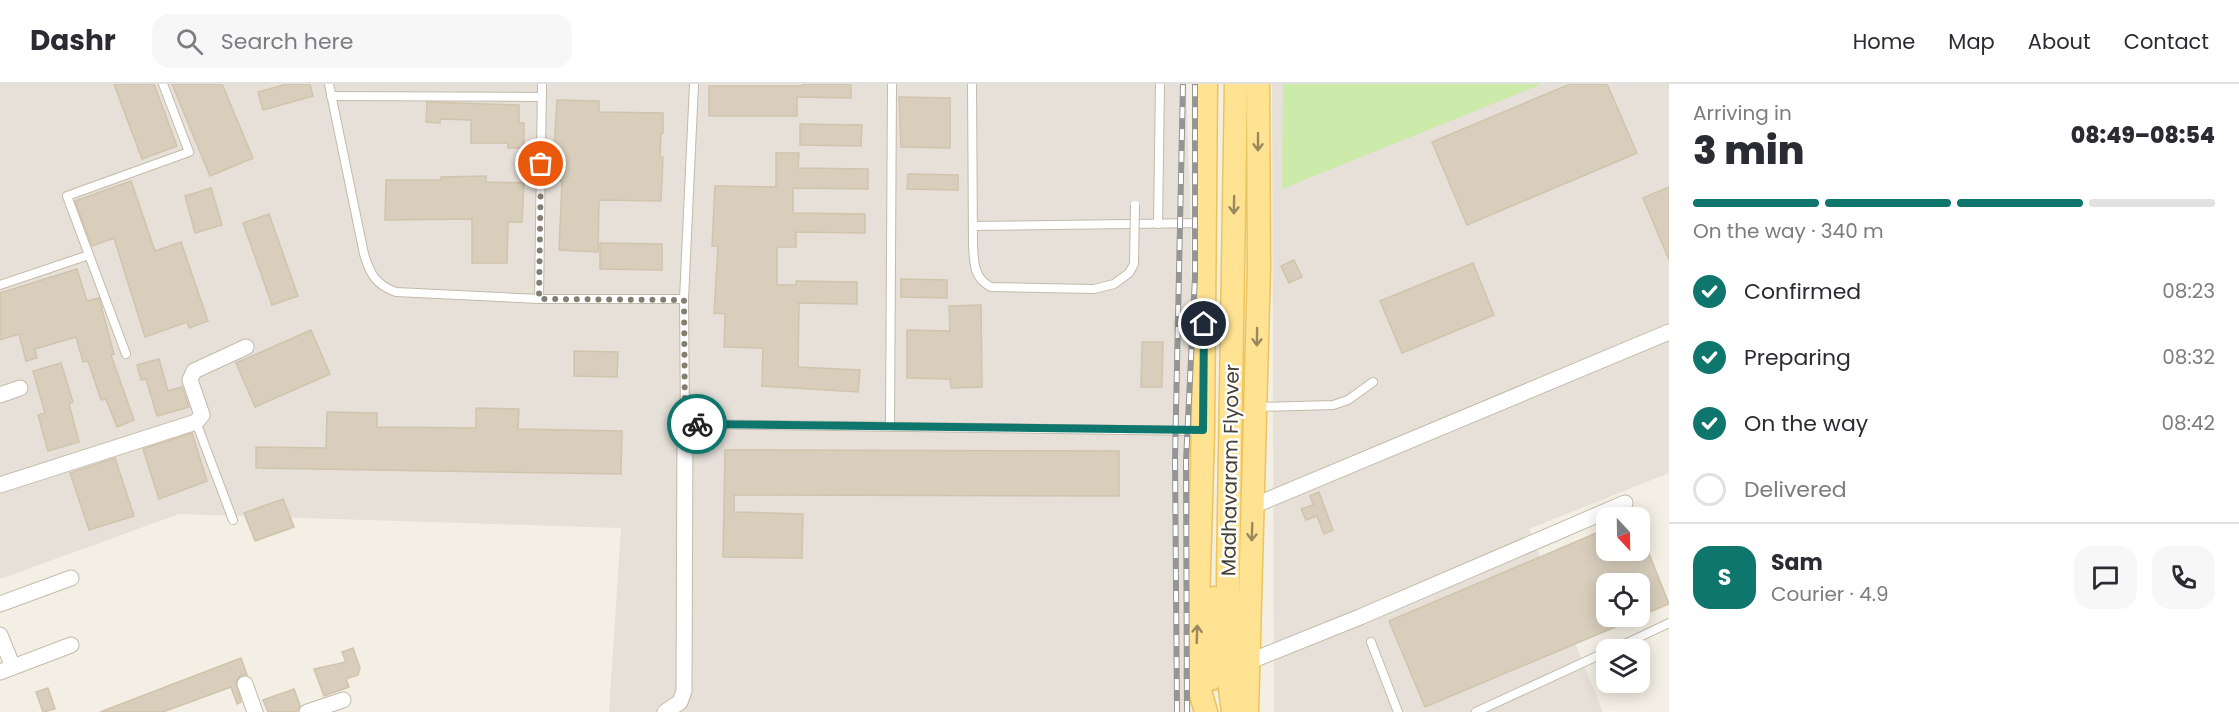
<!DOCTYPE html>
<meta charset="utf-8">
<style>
:root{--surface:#fff;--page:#f7f7f7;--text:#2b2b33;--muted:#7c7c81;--line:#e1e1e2;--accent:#0f766e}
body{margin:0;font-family:Poppins,sans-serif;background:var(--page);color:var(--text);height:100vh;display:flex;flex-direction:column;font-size:22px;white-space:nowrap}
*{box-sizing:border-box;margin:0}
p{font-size:20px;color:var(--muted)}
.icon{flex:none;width:33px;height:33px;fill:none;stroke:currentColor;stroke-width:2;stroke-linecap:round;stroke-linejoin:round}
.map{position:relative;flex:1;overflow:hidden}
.panel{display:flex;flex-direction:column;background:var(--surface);width:570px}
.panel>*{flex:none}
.needle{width:39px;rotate:158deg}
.buttons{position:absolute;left:1596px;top:423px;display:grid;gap:12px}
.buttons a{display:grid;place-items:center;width:54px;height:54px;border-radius:12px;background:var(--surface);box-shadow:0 3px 15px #0003;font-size:30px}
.pin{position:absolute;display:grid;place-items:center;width:51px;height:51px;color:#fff;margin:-26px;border:3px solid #fff;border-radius:50%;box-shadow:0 2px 6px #0007}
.courier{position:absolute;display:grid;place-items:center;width:60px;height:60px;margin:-30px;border:4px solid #0f766e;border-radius:50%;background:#fff;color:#222;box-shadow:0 2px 8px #0007}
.overview em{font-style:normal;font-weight:800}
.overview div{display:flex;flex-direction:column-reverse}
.overview{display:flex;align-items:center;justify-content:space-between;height:102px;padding:0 24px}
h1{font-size:39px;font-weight:800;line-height:45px}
.bar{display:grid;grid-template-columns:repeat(4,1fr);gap:9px 6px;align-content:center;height:72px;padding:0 24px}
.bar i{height:8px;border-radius:4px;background:var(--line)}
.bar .current{background:var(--accent)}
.bar p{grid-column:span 4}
.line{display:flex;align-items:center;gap:15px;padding:0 24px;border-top:2px solid var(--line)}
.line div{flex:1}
.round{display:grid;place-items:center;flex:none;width:63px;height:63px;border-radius:18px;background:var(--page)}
ol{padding:0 24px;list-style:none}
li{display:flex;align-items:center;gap:18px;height:66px}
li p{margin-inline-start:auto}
li .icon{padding:6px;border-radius:50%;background:var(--accent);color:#fff;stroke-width:4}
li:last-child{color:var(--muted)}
li i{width:33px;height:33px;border:3px solid var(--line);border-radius:50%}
header{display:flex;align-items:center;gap:36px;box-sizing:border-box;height:84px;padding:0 30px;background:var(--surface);border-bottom:2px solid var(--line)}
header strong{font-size:28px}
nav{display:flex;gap:33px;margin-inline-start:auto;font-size:21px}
.search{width:420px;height:54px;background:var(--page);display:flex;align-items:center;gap:15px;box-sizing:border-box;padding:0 21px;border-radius:18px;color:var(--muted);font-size:22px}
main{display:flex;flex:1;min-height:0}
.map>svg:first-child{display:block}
</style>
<header>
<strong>Dashr</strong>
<div class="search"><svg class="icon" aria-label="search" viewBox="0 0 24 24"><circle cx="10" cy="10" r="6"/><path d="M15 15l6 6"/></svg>Search here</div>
<nav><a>Home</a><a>Map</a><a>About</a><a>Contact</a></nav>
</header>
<main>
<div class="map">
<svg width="1669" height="628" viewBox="0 0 1669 628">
<rect width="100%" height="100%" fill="#f4efe4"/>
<g fill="#e6e0d9">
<polygon points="0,0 1186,0 1191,141 1191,628 609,628 621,444 179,430 0,495"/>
<polygon points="1272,0 1669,0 1669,389 1529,445 1603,628 1274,628"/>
</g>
<polygon fill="#ccebaa" points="1283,0 1542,0 1282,105"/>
<g fill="#d9cebc" stroke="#d1c4ac" stroke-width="1.5">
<polygon points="114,0 154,0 177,62 142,75"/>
<polygon points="172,0 222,0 253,74 210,92"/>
<polygon points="287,0 310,0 313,12 263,26 258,8"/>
<polygon points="803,0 851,0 851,14 797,13 797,32 709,32 709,2 802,2"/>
<polygon points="1570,0 1607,0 1637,69 1467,141 1432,58"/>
<polygon points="899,13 950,14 950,64 901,63"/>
<polygon points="557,16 599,17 599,28 663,29 663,49 661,49 660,73 663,73 661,117 599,116 598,168 559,166 562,97 554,96 553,81"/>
<polygon points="427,18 519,21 519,39 524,39 524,64 508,64 508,59 471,59 471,36 440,35 440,39 426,38"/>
<polygon points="800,40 862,41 861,62 800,61"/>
<polygon points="776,69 799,69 798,84 868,85 868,105 793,104 793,129 865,130 865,149 796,148 796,163 777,163 777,201 796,201 796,197 857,198 857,220 799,219 798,283 860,286 858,308 762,302 763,264 724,263 725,230 714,229 718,162 712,162 715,102 776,103"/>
<polygon points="908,90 958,91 958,106 907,105"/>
<polygon points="486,92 486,98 524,99 522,138 508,138 507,179 472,179 472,135 385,136 386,96 441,96 441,93"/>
<polygon points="131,97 155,167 181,158 208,237 189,244 187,238 145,253 114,154 92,162 75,117"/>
<polygon points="1669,103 1669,176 1643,114"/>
<polygon points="211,104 222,141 195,149 185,112"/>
<polygon points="269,130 298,212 272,221 243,139"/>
<polygon points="600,159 662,160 662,186 600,185"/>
<polygon points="1294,176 1302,193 1289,199 1281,182"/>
<polygon points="1473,179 1494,231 1402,269 1380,217"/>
<polygon points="77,185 87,217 99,214 114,270 111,271 134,336 117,343 106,315 101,316 88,277 83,278 76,253 35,265 37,274 26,277 19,250 0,256 0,209"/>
<polygon points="901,195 947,196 947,214 901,213"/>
<polygon points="981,221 982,303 951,304 950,295 907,294 907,246 950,247 949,222"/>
<polygon points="311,246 330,290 255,323 236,279"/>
<polygon points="1142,258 1163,258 1162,303 1141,303"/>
<polygon points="574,267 618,268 617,293 574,292"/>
<polygon points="159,275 168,307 182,303 189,323 157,332 146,295 141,296 137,281"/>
<polygon points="61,279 73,318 69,320 79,358 48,367 38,331 45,329 33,287"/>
<polygon points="476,324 519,325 518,345 622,347 621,390 256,384 256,363 326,364 327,328 377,329 377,343 476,344"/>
<polygon points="192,349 207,397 159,415 143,365"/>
<polygon points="725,366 1119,367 1119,412 734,411 734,428 803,430 802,474 723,473"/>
<polygon points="115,374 134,432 89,446 70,389"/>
<polygon points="1319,408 1333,446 1324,450 1317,432 1306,436 1301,425 1313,421 1310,412"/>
<polygon points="283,415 294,443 255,457 244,429"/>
<polygon points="1606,445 1606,466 1640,466 1640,447 1669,520 1640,532 1640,500 1606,500 1606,532 1639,533 1425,623 1389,537"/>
<polygon points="353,564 360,584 358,591 346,595 349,603 324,612 314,585 346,578 342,568"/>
<polygon points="241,574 247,591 241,591 236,598 241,618 237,620 231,603 163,628 100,628"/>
<polygon points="48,604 55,625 43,628 36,608"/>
<polygon points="294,605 300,621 297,628 268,628 263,616"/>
</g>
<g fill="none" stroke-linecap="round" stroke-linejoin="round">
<g stroke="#c3baa9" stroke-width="10">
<g id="service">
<path d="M329,0L364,170C370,190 376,201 396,208L539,215H684"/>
<polyline points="694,0 684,215 685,340 1202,347"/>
<polyline points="972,0 973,160"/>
<polyline points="331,12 542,13"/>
<polyline points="1158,140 1160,0"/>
<polyline points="973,142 1202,139"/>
<polyline points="0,201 89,171"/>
<polyline points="539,215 542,0"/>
<polyline points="126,270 67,112 189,68 163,0"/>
<polyline points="1257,323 1333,321 1348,316 1373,298"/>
<polyline points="196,338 233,436"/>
<polyline points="890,343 892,0"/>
<polyline points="1371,558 1398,628"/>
<polyline points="1612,566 1669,539"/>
<polyline points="1476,628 1606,568"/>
</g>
</g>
<g stroke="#c3baa9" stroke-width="17">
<g id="minor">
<polyline points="0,311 20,304"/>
<polyline points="0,401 196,338 202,331 190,296 194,287 246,263"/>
<polyline points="1253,422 1669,248"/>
<polyline points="0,520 71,494"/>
<polyline points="0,551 13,583"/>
<polyline points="1248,578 1360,533 1625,419"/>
<polyline points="0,588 71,561"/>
<polyline points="245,600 255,628"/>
<polyline points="307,628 343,616"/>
<polyline points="665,628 680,618 684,607 685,340"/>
</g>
</g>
<g stroke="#edc459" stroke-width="25">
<g id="primary">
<polyline points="1206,0 1203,347 1196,593 1206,628"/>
<polyline points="1211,595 1214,514"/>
<polyline points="1233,628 1230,605 1228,491 1236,0"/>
<polyline points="1247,628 1259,183 1258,0"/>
</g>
</g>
<use href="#service" stroke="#fff" stroke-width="8"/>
<use href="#minor" stroke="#fff" stroke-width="15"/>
<use href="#primary" stroke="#ffe292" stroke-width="22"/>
<g stroke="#959595" stroke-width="6">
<g id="rail">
<polyline points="1177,628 1175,375 1183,0"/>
<polyline points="1187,628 1186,377 1195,193 1195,0"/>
</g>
</g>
<use href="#rail" stroke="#fff" stroke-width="4" stroke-dasharray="11" stroke-linecap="butt"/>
<g stroke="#c3baa9" stroke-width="10" stroke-linecap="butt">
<path id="service-bridge" d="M973,160C974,177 973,194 991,203L1094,205L1114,200L1129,189L1134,180L1135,121"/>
</g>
<use href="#service-bridge" stroke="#fff" stroke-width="8"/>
</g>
<defs><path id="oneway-shaft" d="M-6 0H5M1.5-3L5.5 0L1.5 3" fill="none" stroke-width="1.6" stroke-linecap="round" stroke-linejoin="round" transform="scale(1.5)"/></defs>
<g stroke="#99885e">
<use href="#oneway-shaft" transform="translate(1258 58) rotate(90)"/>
<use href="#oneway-shaft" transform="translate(1234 121) rotate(91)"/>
<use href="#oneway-shaft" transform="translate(1257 253) rotate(91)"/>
<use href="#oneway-shaft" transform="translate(1252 448) rotate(92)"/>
<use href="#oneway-shaft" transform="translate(1197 550) rotate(-88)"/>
</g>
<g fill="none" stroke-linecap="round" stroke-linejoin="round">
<polyline stroke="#837d72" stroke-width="6" stroke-dasharray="0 10.8" points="541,80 539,215 684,216 685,340 697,340"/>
<polyline stroke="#0f766e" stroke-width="8" points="697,340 1203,346 1204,240"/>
</g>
<g text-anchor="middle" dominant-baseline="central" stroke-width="5" stroke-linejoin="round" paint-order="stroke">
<g font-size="20" fill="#463f34" stroke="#fff">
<text transform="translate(1230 386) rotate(-89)">Madhavaram Flyover</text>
</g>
</g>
</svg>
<div class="buttons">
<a><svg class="needle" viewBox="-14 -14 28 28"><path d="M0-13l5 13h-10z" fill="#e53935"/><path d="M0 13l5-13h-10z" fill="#7c7c81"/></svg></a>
<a><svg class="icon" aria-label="locate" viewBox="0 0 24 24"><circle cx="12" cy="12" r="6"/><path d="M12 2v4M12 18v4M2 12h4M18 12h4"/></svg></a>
<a><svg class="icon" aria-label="layers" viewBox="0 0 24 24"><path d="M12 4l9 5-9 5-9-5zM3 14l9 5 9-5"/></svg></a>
</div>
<div class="pin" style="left:541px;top:80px;background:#ea580c"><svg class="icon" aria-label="bag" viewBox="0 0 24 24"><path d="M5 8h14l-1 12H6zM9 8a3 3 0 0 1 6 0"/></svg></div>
<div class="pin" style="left:1204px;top:240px;background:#1f2937"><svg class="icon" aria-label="home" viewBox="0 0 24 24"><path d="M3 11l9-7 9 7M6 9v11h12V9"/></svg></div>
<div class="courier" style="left:697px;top:340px"><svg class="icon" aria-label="bike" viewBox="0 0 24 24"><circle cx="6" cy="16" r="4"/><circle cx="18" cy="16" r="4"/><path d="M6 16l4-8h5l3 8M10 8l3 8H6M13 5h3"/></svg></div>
</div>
<section class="panel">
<div class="overview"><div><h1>3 min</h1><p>Arriving in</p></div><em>08:49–08:54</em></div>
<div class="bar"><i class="current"></i><i class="current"></i><i class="current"></i><i></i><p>On the way · 340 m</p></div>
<ol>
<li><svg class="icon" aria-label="check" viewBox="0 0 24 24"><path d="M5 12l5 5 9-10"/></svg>Confirmed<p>08:23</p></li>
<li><svg class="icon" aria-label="check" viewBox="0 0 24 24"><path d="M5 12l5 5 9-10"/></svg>Preparing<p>08:32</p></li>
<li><svg class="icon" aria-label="check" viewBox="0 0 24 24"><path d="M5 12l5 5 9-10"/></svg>On the way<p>08:42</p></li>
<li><i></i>Delivered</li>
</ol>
<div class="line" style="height:108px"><b class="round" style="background:var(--accent);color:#fff">S</b><div><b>Sam</b><p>Courier · 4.9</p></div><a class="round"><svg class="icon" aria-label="chat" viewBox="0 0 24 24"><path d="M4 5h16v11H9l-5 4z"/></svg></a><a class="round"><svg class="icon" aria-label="phone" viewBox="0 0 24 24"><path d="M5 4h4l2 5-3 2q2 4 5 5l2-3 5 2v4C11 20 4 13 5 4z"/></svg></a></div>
</section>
</main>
